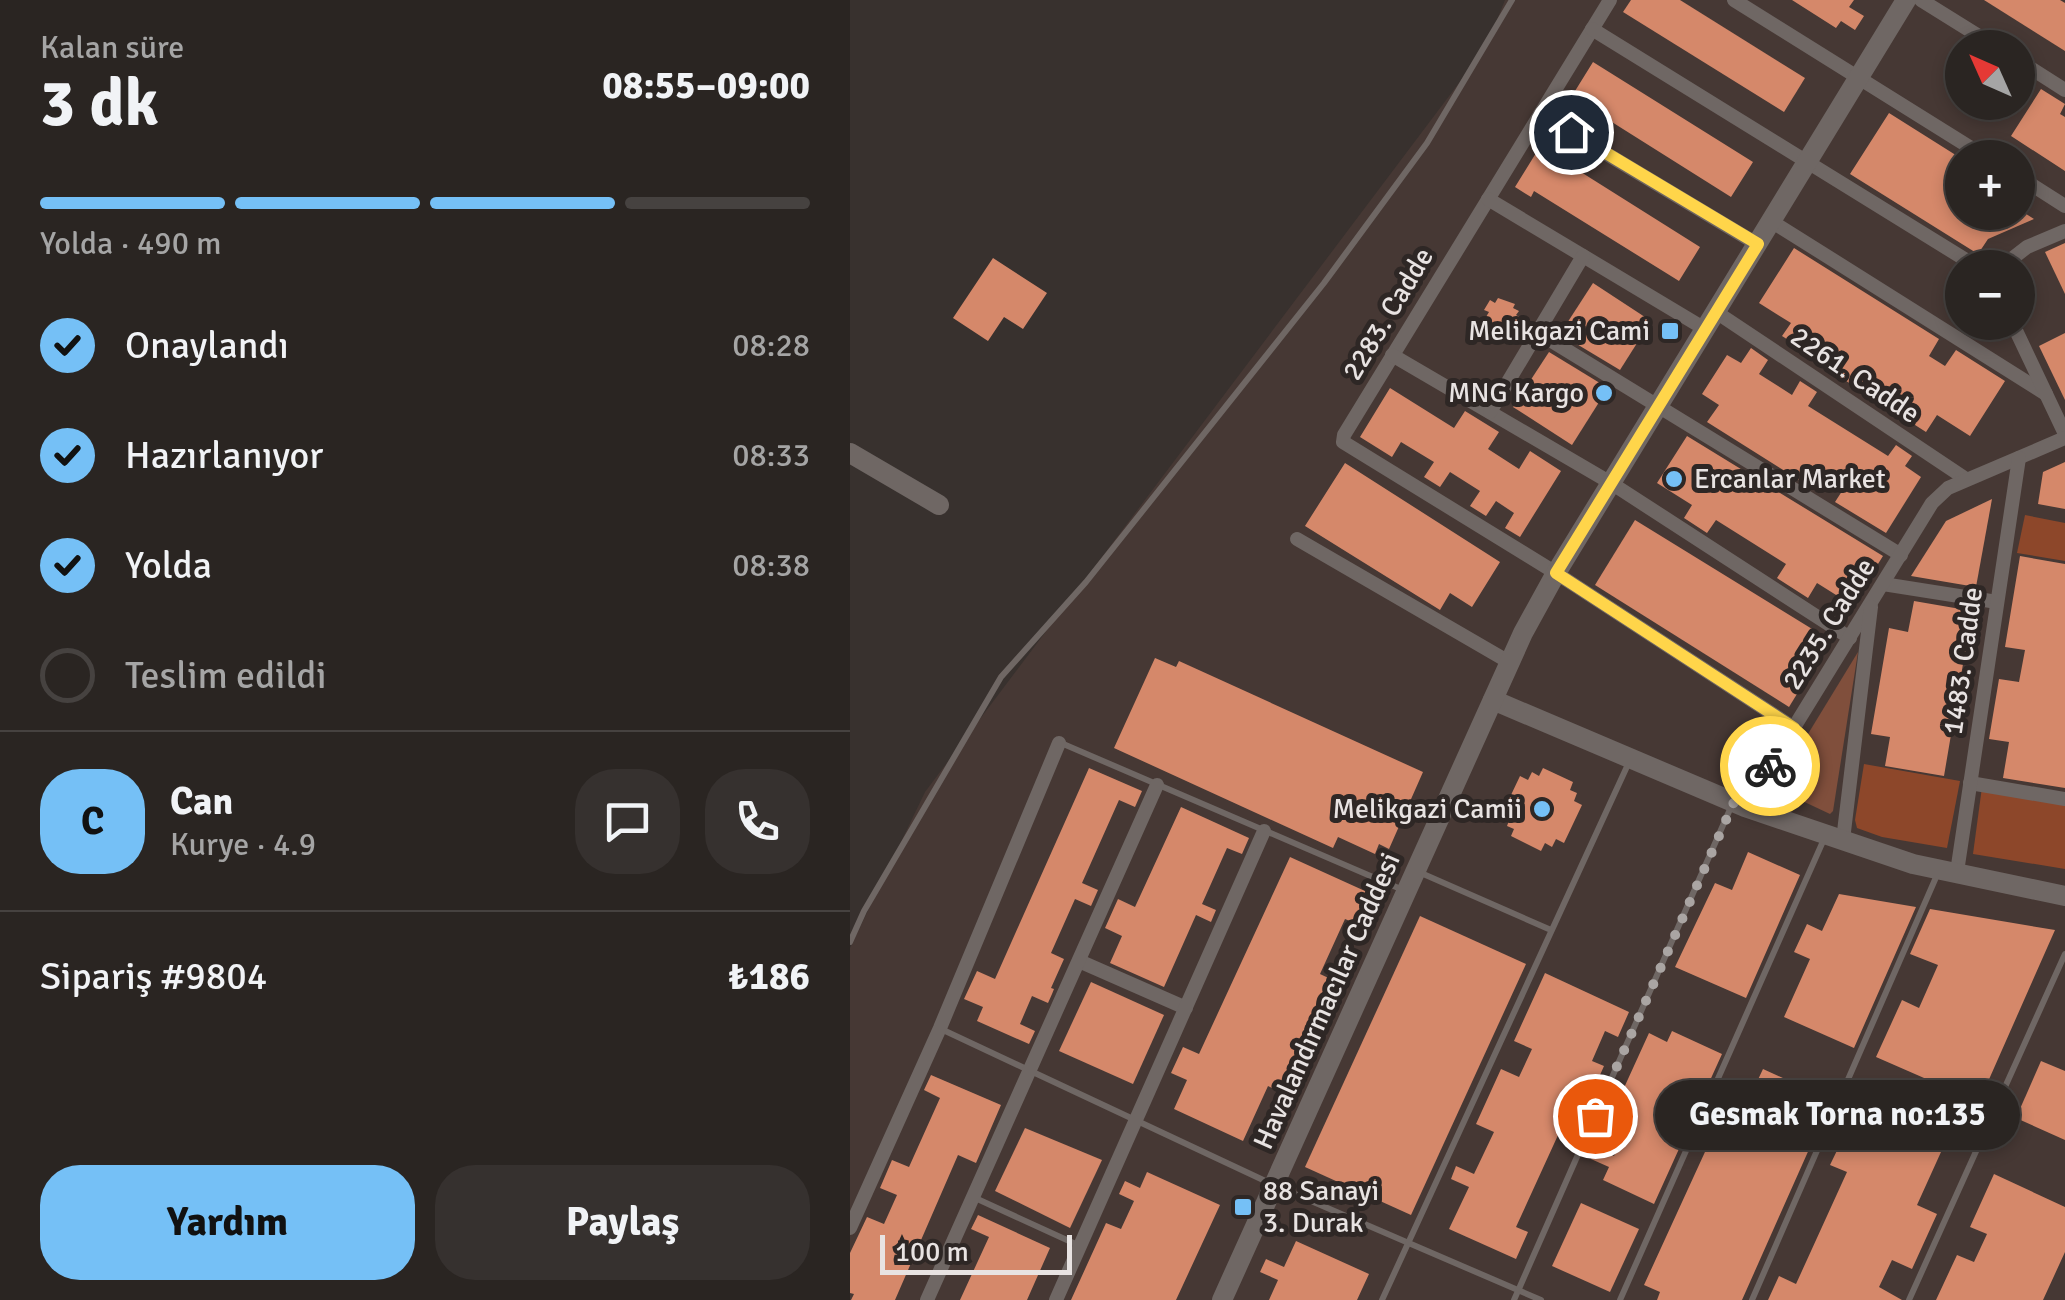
<!DOCTYPE html>
<html lang="tr">
<meta charset="utf-8">
<style>
:root{--surface:#2a2522;--page:#36312f;--text:#f1f3f6;--muted:#a5a5a5;--line:#464240;--accent:#75c0f6}
body{margin:0;font-family:Signika,sans-serif;background:var(--page);color:var(--text);height:100vh;display:flex;flex-direction:column;font-size:38px;white-space:nowrap}
*{box-sizing:border-box;margin:0}
p{font-size:32px;color:var(--muted)}
.icon{flex:none;width:55px;height:55px;fill:none;stroke:currentColor;stroke-width:2;stroke-linecap:round;stroke-linejoin:round}
.map{position:relative;flex:1;overflow:hidden}
.panel{display:flex;flex-direction:column;background:var(--surface);width:850px}
.panel>*{flex:none}
.needle{width:65px;rotate:315deg}
.controls{position:absolute;left:1095px;top:30px;display:grid;gap:20px}
.controls a{display:grid;place-items:center;width:90px;height:90px;border-radius:50%;background:var(--surface);box-shadow:0 5px 15px #0003,0 0 0 2px var(--line);font-size:50px}
.scale{position:absolute;left:30px;bottom:25px;width:192px;box-sizing:border-box;padding-left:10px;border:5px solid #e8e3e2;border-top:0;font-size:28px;line-height:35px;white-space:nowrap;color:#e8e3e2;-webkit-text-stroke:8px #2e2725;paint-order:stroke}
.pin{position:absolute;display:grid;place-items:center;width:85px;height:85px;color:#fff;margin:-42px;border:5px solid #fff;border-radius:50%;box-shadow:0 2px 10px #0007}
.courier{position:absolute;display:grid;place-items:center;width:100px;height:100px;margin:-50px;border:8px solid #ffd54a;border-radius:50%;background:#fff;color:#222;box-shadow:0 2px 12px #0007}
.bubble{position:absolute;height:70px;border-radius:35px;background:var(--surface);box-shadow:0 5px 15px #0003,0 0 0 2px var(--line);font-size:32px;font-weight:700;line-height:70px;text-align:center}
.overview em{font-style:normal;font-weight:700}
.overview div{display:flex;flex-direction:column-reverse}
.overview{display:flex;align-items:center;justify-content:space-between;height:170px;padding:0 40px}
h1{font-size:65px;font-weight:700;line-height:75px}
.bar{display:grid;grid-template-columns:repeat(4,1fr);gap:15px 10px;align-content:center;height:120px;padding:0 40px}
.bar i{height:12px;border-radius:8px;background:var(--line)}
.bar .active{background:var(--accent)}
.bar p{grid-column:span 4}
.line{display:flex;align-items:center;gap:25px;padding:0 40px;border-top:2px solid var(--line)}
.line div{flex:1}
.round{display:grid;place-items:center;flex:none;width:105px;height:105px;border-radius:40px;background:var(--page)}
ol{padding:0 40px;list-style:none}
li{display:flex;align-items:center;gap:30px;height:110px}
li p{margin-inline-start:auto}
li .icon{padding:10px;border-radius:50%;background:var(--accent);color:#111;stroke-width:4}
li:last-child{color:var(--muted)}
li i{width:55px;height:55px;border:5px solid var(--line);border-radius:50%}
.action{display:flex;gap:20px;margin-top:auto;padding:20px 40px}
.action a{flex:1;height:115px;border-radius:40px;background:var(--accent);color:#111;font-size:40px;font-weight:700;line-height:115px;text-align:center}
.action a+a{background:var(--page);color:var(--text)}
main{display:flex;flex:1;min-height:0}
.map>svg:first-child{display:block}
</style>
<main>
<section class="panel">
<div class="overview"><div><h1>3 dk</h1><p>Kalan süre</p></div><em>08:55–09:00</em></div>
<div class="bar"><i class="active"></i><i class="active"></i><i class="active"></i><i></i><p>Yolda · 490 m</p></div>
<ol>
<li><svg class="icon" aria-label="check" viewBox="0 0 24 24"><path d="M5 12l5 5 9-10"/></svg>Onaylandı<p>08:28</p></li>
<li><svg class="icon" aria-label="check" viewBox="0 0 24 24"><path d="M5 12l5 5 9-10"/></svg>Hazırlanıyor<p>08:33</p></li>
<li><svg class="icon" aria-label="check" viewBox="0 0 24 24"><path d="M5 12l5 5 9-10"/></svg>Yolda<p>08:38</p></li>
<li><i></i>Teslim edildi</li>
</ol>
<div class="line" style="height:180px"><b class="round" style="background:var(--accent);color:#111">C</b><div><b>Can</b><p>Kurye · 4.9</p></div><a class="round"><svg class="icon" aria-label="chat" viewBox="0 0 24 24"><path d="M4 5h16v11H9l-5 4z"/></svg></a><a class="round"><svg class="icon" aria-label="phone" viewBox="0 0 24 24"><path d="M5 4h4l2 5-3 2q2 4 5 5l2-3 5 2v4C11 20 4 13 5 4z"/></svg></a></div>
<div class="line" style="height:130px"><div>Sipariş #9804</div><b>₺186</b></div>
<div class="action"><a>Yardım</a><a>Paylaş</a></div>
</section>
<div class="map">
<svg width="1215" height="1300" viewBox="0 0 1215 1300">
<rect width="100%" height="100%" fill="#38312e"/>
<path fill="#463834" fill-rule="evenodd" d="M655,0H1215V1300H0V948L75,792L636,47ZM1112,48H1168V102H1112ZM1112,158H1168V212H1112ZM1112,268H1168V322H1112Z"/>
<polygon fill="#804f3c" points="1008,652 983,811 980,814 925,788"/>
<g fill="#8d472a">
<polygon points="1175,515 1215,523 1215,561 1167,553"/>
<polygon points="1014,764 1110,781 1097,848 1032,837 1007,828 1005,820"/>
<polygon points="1132,787 1215,801 1215,869 1123,854"/>
</g>
<g fill="#d5886a">
<polygon points="781,0 830,0 955,78 934,112 773,12"/>
<polygon points="942,0 1004,0 999,7 1014,16 1005,30 991,21 986,28"/>
<polygon points="1134,0 1210,0 1215,3 1215,51"/>
<polygon points="743,62 903,162 881,197 738,107 728,123 712,112"/>
<polygon points="1191,89 1215,104 1210,114 1215,117 1215,171 1161,136"/>
<polygon points="1039,113 1112,159 1112,212 1173,212 1184,219 1138,239 1128,254 1000,174"/>
<polygon points="699,132 716,142 707,157 850,247 829,281 684,191 681,197 665,187"/>
<polygon points="1215,243 1215,294 1195,252"/>
<polygon points="944,248 1089,339 1079,356 1095,366 1106,350 1155,381 1120,436 1087,415 1076,432 979,370 990,354 973,343 965,357 932,336 941,323 909,303"/>
<polygon points="143,258 197,293 173,329 154,317 138,341 103,318"/>
<polygon points="743,283 801,321 770,370 710,334"/>
<polygon points="648,298 665,304 663,308 669,311 666,315 671,318 664,328 660,325 657,330 651,326 650,329 640,324 642,320 636,317 639,312 634,310 640,300 645,303"/>
<polygon points="1215,333 1215,400 1189,346"/>
<polygon points="901,348 918,360 909,374 942,395 950,381 967,392 958,406 1038,456 1046,445 1062,456 1055,466 1071,477 1036,533 985,502 996,485 965,465 954,483 857,422 869,405 852,394 877,355 891,363"/>
<polygon points="699,352 758,388 722,445 663,407"/>
<polygon points="540,388 604,428 615,411 649,432 638,449 669,469 680,451 711,471 670,537 655,528 664,513 646,501 636,516 620,506 630,491 600,472 590,487 574,477 584,462 551,442 542,457 510,437"/>
<polygon points="837,436 1033,556 1002,605 967,583 958,598 927,578 936,564 866,520 857,533 834,518 842,505 807,483"/>
<polygon points="1215,462 1215,509 1188,504 1193,472"/>
<polygon points="495,463 650,562 622,607 600,593 590,610 455,526"/>
<polygon points="1142,499 1126,587 1061,576 1096,521"/>
<polygon points="785,520 980,640 939,707 745,585"/>
<polygon points="1170,556 1215,564 1215,788 1153,778 1159,742 1139,739 1149,679 1169,682 1175,650 1155,647"/>
<polygon points="1064,601 1122,611 1094,776 1035,766 1040,737 1021,734 1039,628 1058,632"/>
<polygon points="305,658 326,667 329,661 573,772 539,849 529,844 525,854 488,837 483,848 264,748"/>
<polygon points="239,768 292,791 285,807 269,800 232,883 248,890 241,906 225,899 201,953 214,959 201,988 204,989 202,994 198,1003 182,996 170,1024 185,1031 179,1044 127,1021 133,1007 114,999 127,971 145,979"/>
<polygon points="693,768 723,782 720,790 727,793 724,801 732,805 714,843 706,839 702,847 695,843 691,851 661,836 664,829 657,826 660,818 652,814 670,776 678,780 682,772 689,776"/>
<polygon points="331,807 399,838 392,854 377,848 352,904 366,910 361,922 346,915 314,987 260,963 272,936 255,928 268,899 285,907"/>
<polygon points="898,852 950,875 896,998 825,967 865,883 882,890"/>
<polygon points="440,857 526,896 512,926 495,919 470,974 487,982 435,1094 418,1086 393,1141 324,1109 337,1080 321,1073 333,1047 349,1054"/>
<polygon points="989,894 1066,907 1004,1048 934,1017 960,959 944,952 957,924 972,931"/>
<polygon points="1080,909 1205,930 1129,1102 1026,1057 1052,1000 1069,1008 1088,965 1060,954"/>
<polygon points="570,916 676,964 561,1215 455,1167"/>
<polygon points="695,973 779,1012 768,1037 755,1031 742,1061 754,1066 742,1093 730,1087 666,1227 678,1232 666,1259 599,1229 619,1187 601,1179 606,1166 624,1174 644,1132 626,1124 651,1069 669,1077 682,1049 664,1041"/>
<polygon points="241,982 314,1015 283,1084 209,1051"/>
<polygon points="822,1031 872,1054 804,1204 753,1180 759,1167 741,1159 746,1148 764,1156 784,1113 773,1107 779,1093 773,1090 799,1033 817,1042"/>
<polygon points="1191,1061 1215,1071 1215,1140 1166,1118"/>
<polygon points="913,1069 981,1100 892,1300 807,1300 810,1292 794,1285 871,1117 887,1124"/>
<polygon points="81,1075 151,1105 126,1163 108,1155 45,1300 1,1300 4,1294 0,1293 0,1253 17,1217 34,1224 47,1195 30,1188 42,1160 59,1167 90,1098 74,1090"/>
<polygon points="1021,1120 1091,1152 1067,1205 1087,1214 1062,1269 1042,1260 1029,1287 1052,1300 918,1300 929,1276 946,1284 997,1172 980,1165 994,1136 1010,1144"/>
<polygon points="175,1128 252,1160 220,1228 145,1191"/>
<polygon points="297,1172 370,1205 326,1300 221,1300 256,1223 271,1229 284,1201 269,1194 275,1181 290,1188"/>
<polygon points="1144,1174 1215,1207 1215,1252 1193,1300 1086,1300 1107,1255 1124,1262 1137,1234 1120,1227"/>
<polygon points="731,1203 789,1229 760,1292 702,1266"/>
<polygon points="128,1215 200,1248 177,1300 110,1300 139,1237 121,1229"/>
<polygon points="446,1241 519,1274 507,1300 419,1300 428,1280 410,1272 416,1259 434,1267"/>
</g>
<g fill="none" stroke-linecap="round" stroke-linejoin="round">
<g stroke="#6f6764" stroke-width="6">
<polyline points="211,743 553,890"/>
<polyline points="571,873 701,930"/>
<polyline points="0,942 14,911 151,677 236,582 474,283 577,143 662,0"/>
<polyline points="91,1029 424,1185 691,1300"/>
<polyline points="123,1197 230,1246"/>
<polyline points="532,1300 780,760"/>
<polyline points="664,1300 881,807"/>
<polyline points="770,1300 974,839"/>
<polyline points="902,1300 1087,875"/>
<polyline points="1059,1300 1215,954"/>
</g>
<g stroke="#6f6764" stroke-width="14">
<polyline points="760,0 494,435 493,442 706,573 944,728"/>
<polyline points="884,0 1137,158"/>
<polyline points="1071,0 1148,48"/>
<polyline points="742,29 1129,268"/>
<polyline points="1168,60 1215,90"/>
<polyline points="690,114 907,244"/>
<polyline points="1168,176 1215,206"/>
<polyline points="638,199 855,329"/>
<polyline points="921,221 1196,394"/>
<polyline points="1150,268 1177,247 1215,231"/>
<polyline points="866,312 1116,479"/>
<polyline points="1162,322 1215,434"/>
<polyline points="687,332 1051,555"/>
<polyline points="542,355 761,483 1000,638"/>
<polyline points="640,412 733,256"/>
<polyline points="447,539 659,662"/>
<polyline points="1033,584 1147,602"/>
<polyline points="1120,783 1215,799"/>
<polyline points="895,807 1082,503 1098,488 1215,438"/>
<polyline points="993,840 1021,607"/>
<polyline points="1107,872 1169,458"/>
<polyline points="229,961 336,1008"/>
<polyline points="0,1228 90,1028 209,743"/>
<polyline points="77,1300 307,785"/>
<polyline points="206,1300 414,831"/>
</g>
<g stroke="#6f6764" stroke-width="20">
<polyline points="0,453 89,505"/>
<polyline points="643,700 895,807 1063,864 1215,896"/>
<polyline points="372,1300 673,633 706,573 1056,0"/>
</g>
</g>
<g fill="none" stroke-linecap="round" stroke-linejoin="round">
<polyline stroke="#aaa5a3" stroke-width="10" stroke-dasharray="0 18" points="745,1116 884,802 896,807 920,766"/>
<polyline stroke="#ffd54a" stroke-width="12" points="721,132 908,244 706,573 944,728 920,766"/>
</g>
<g fill="#75c0f6" stroke="#2e2725" stroke-width="4">
<rect x="810" y="321" width="20" height="20" rx="5"/>
<circle cx="754" cy="393" r="10"/>
<circle cx="824" cy="479" r="10"/>
<circle cx="692" cy="809" r="10"/>
<rect x="383" y="1197" width="20" height="20" rx="5"/>
</g>
<g text-anchor="middle" dominant-baseline="central" stroke-width="10" stroke-linejoin="round" paint-order="stroke">
<g font-size="28" fill="#e8e3e2" stroke="#2e2725">
<text transform="translate(538 314) rotate(-59)">2283. Cadde</text>
<text transform="translate(1005 375) rotate(34)">2261. Cadde</text>
<text transform="translate(979 624) rotate(-58)">2235. Cadde</text>
<text transform="translate(1113 661) rotate(-82)">1483. Cadde</text>
<text transform="translate(477 1001) rotate(-66)">Havalandırmacılar Caddesi</text>
</g>
<g font-size="28" fill="#e8e3e2" stroke="#2e2725" text-anchor="end">
<text x="800" y="331">Melikgazi Cami</text>
<text x="734" y="393">MNG Kargo</text>
<text x="844" y="479" text-anchor="start">Ercanlar Market</text>
<text x="672" y="809">Melikgazi Camii</text>
<text x="413" y="1191" text-anchor="start">88 Sanayi<tspan x="413" dy="32">3. Durak</tspan></text>
</g>
</g>
</svg>
<div class="controls">
<a><svg class="needle" viewBox="-14 -14 28 28"><path d="M0-13l5 13h-10z" fill="#e53935"/><path d="M0 13l5-13h-10z" fill="#a5a5a5"/></svg></a>
<a>+</a>
<a>−</a>
</div>
<div class="scale">100 m</div>
<div class="pin" style="left:745px;top:1116px;background:#ea580c"><svg class="icon" aria-label="bag" viewBox="0 0 24 24"><path d="M5 8h14l-1 12H6zM9 8a3 3 0 0 1 6 0"/></svg></div>
<div class="pin" style="left:721px;top:132px;background:#1f2937"><svg class="icon" aria-label="home" viewBox="0 0 24 24"><path d="M3 11l9-7 9 7M6 9v11h12V9"/></svg></div>
<div class="courier" style="left:920px;top:766px"><svg class="icon" aria-label="bike" viewBox="0 0 24 24"><circle cx="6" cy="16" r="4"/><circle cx="18" cy="16" r="4"/><path d="M6 16l4-8h5l3 8M10 8l3 8H6M13 5h3"/></svg></div>
<div class="bubble" style="left:805px;top:1080px;width:365px">Gesmak Torna no:135</div>
</div>
</main>
